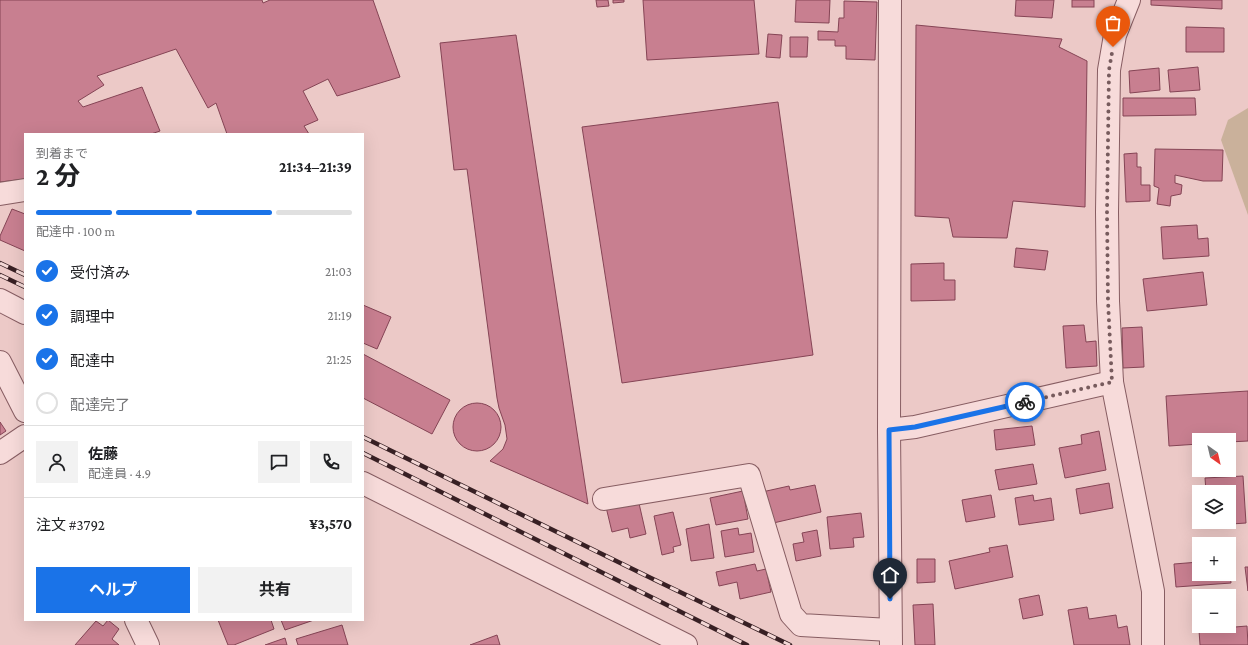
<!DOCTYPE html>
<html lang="ja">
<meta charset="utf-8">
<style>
:root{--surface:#fff;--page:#f2f2f2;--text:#202124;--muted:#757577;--line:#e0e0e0;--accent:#1a73e8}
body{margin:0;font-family:"Crimson Pro","Noto Sans JP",serif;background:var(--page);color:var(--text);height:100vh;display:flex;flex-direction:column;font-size:15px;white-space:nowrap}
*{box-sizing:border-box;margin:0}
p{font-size:13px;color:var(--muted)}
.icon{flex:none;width:22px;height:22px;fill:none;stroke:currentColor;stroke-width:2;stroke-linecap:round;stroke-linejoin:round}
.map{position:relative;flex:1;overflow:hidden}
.side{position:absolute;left:24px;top:133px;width:340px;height:488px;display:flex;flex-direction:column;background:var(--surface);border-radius:0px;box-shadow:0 4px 16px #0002}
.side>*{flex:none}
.needle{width:26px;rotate:146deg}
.controls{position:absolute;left:1192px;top:433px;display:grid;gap:8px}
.controls a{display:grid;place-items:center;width:44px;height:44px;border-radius:0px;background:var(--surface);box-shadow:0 4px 16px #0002;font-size:20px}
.pin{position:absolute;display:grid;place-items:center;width:34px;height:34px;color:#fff;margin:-41px -17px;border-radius:50% 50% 50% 0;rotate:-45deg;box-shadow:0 0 4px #0007}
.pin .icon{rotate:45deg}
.courier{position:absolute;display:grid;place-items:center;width:40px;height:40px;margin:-20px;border:3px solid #1a73e8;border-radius:50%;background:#fff;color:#222;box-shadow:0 1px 5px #0007}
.head em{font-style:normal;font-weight:700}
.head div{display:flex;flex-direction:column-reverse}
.head{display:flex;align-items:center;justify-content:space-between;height:68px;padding:0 12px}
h1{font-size:26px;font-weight:700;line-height:30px}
.bar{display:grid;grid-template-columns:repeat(4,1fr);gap:6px 4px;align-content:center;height:48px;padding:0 12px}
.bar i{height:5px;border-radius:3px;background:var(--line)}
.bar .active{background:var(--accent)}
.bar p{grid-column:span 4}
.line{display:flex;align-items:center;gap:10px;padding:0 12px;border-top:1px solid var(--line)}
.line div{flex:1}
.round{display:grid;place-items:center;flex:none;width:42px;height:42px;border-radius:0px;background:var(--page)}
ol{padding:0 12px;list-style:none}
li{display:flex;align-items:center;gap:12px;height:44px}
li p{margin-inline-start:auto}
li .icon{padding:4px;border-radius:50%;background:var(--accent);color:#fff;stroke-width:4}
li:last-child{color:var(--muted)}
li i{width:22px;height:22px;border:2px solid var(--line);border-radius:50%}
.button{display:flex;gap:8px;margin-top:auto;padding:8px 12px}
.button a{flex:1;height:46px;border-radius:0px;background:var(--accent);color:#fff;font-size:16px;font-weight:700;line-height:46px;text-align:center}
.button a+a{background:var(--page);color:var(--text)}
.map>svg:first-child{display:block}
</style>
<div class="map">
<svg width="1248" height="645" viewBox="0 0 1248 645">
<rect width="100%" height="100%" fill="#ecc9c7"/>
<polygon fill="#cab19b" points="1248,108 1248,215 1221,140 1228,120"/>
<g fill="#c87f90" stroke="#854455">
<polygon points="0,0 262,0 263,3 270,0 373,0 400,77 337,96 328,79 303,91 318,120 304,126 309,134 227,134 216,103 208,108 176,49 97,76 104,85 78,101 83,107 142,87 160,131 151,134 25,134 25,179 0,182"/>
<polygon points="596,0 608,0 609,6 597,7"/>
<polygon points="613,0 624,0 624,2 613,3"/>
<polygon points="643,0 754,0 759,54 647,60"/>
<polygon points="796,0 830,0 829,23 795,22"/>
<polygon points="1016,0 1054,0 1052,18 1015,16"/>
<rect x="1072" y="0" width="22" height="7"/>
<polygon points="1151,0 1222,0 1222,9 1151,5"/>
<polygon points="844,1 877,2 875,60 846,59 846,46 835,46 835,40 818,40 818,31 838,32 839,18 844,18"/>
<polygon points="916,25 1062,39 1059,47 1087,61 1085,207 1013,201 1007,238 953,237 949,218 915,216"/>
<polygon points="1186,27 1224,28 1224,52 1186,52"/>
<polygon points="768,34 782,35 780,58 766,57"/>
<polygon points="516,35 588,504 490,461 503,449 507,439 505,425 499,408 497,398 467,169 454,170 440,43"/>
<polygon points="790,37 808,37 807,57 790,57"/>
<polygon points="1198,67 1200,90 1170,92 1168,70"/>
<polygon points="1159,68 1160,90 1130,93 1129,71"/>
<polygon points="1123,98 1195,98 1196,115 1123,116"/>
<polygon points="778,102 813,355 622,383 582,127"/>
<polygon points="1155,149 1223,150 1222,181 1203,181 1175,175 1175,183 1182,185 1181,194 1171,196 1170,206 1157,204 1159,188 1154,186"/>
<polygon points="1137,153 1137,167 1141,167 1141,185 1150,185 1150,201 1126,202 1124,154"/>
<polygon points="12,209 25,214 25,251 0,240 0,236"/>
<polygon points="1197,225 1198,239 1208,238 1209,256 1163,259 1161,227"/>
<polygon points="1016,248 1048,251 1045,270 1014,267"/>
<polygon points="944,263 944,280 955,280 955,300 911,301 911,264"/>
<polygon points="1203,272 1207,305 1147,311 1143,279"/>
<polygon points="363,305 391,317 377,349 363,343"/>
<polygon points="1084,325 1086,342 1096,341 1097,366 1066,368 1063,326"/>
<polygon points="1142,327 1144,367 1123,368 1122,328"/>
<polygon points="363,354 450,400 432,434 363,398"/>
<polygon points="1248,391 1248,441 1229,442 1229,440 1199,440 1199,444 1169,446 1166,396"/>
<circle cx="477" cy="427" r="24"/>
<polygon points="0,422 6,431 0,435"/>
<polygon points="1032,426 1035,445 996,450 994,430"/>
<polygon points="1099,431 1106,470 1065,478 1059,448 1082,444 1081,435"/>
<polygon points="1033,464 1037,484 999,490 995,470"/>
<polygon points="1243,476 1246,523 1217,525 1217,522 1229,522 1229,492 1206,492 1205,478"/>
<polygon points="1109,483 1113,508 1080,514 1076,489"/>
<polygon points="815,485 821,512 769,524 762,492 789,486 790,490"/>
<polygon points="743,491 748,519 716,525 710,498"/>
<polygon points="991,495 995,517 966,522 962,500"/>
<polygon points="1033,495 1034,501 1051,498 1054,520 1019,525 1015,498"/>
<polygon points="638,499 646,534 630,538 628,528 612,532 606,507"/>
<polygon points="673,512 681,545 673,547 674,552 662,555 654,516"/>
<polygon points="861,513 864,537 853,538 854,547 830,549 827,517"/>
<polygon points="709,524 714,558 691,561 686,529"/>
<polygon points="738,528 739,535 751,533 754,552 725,557 721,531"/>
<polygon points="817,530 821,556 796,561 793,544 804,542 802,533"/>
<polygon points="1007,545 1013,577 955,589 949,561 990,552 989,548"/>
<polygon points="917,559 935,559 935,582 917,583"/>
<polygon points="1199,562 1199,574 1229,574 1229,565 1231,583 1176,587 1174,564"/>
<polygon points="755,564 757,571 766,569 771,592 740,599 737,582 719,586 716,572"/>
<polygon points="1245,567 1248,567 1248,591"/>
<polygon points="1039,595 1043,615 1023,619 1019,599"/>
<polygon points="933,604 935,645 915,645 913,605"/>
<polygon points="1087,607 1089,619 1116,615 1118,628 1127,626 1130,645 1074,645 1068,610"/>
<polygon points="108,620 119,629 112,639 119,645 75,645 96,621 103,626"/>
<polygon points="218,620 271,620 274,629 234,645 228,645"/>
<polygon points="281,620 314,620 285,630"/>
<polygon points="342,625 348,645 298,645 296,639"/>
<polygon points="1247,626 1248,645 1200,645 1199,630"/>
<polygon points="497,635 500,645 470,645"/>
<polygon points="285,638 287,645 265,645"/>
</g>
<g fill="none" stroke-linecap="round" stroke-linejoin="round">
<g stroke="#875d62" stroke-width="24">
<g id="minor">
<polyline points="890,0 889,430 891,645"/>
<polyline points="1129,0 1115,35 1109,70 1107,212 1108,301 1112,382 1153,591 1153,645"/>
<polyline points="0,194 25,190"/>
<polyline points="0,300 25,313"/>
<polyline points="0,362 25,411"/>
<polyline points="889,430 915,427 1112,382"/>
<polyline points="0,453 25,436"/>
<polyline points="363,483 686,645"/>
<polyline points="604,499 749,475 791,614 801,625 890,630"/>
<polyline points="136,620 148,645"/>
</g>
</g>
<use href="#minor" stroke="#f7dbda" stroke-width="22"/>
<g stroke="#382024" stroke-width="4.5">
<g id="rail">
<polyline points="0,263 25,275"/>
<polyline points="0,275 25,287"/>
<polyline points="363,437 655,580 790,645"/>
<polyline points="363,453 747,645"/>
</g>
</g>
<use href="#rail" stroke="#f4d8d6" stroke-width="3" stroke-dasharray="9" stroke-linecap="butt"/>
</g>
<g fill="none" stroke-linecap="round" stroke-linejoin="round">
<polyline stroke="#775b5d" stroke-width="4" stroke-dasharray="0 7.2" points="1025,402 1112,382 1108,301 1107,212 1109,70 1113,47"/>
<polyline stroke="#1a73e8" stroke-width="5" points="890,599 889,430 915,427 1025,402"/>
</g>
</svg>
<div class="controls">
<a><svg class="needle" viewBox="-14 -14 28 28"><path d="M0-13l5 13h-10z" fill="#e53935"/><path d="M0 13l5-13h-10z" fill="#757577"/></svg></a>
<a><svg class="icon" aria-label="layers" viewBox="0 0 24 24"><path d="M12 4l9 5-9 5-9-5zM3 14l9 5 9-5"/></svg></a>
<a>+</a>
<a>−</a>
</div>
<div class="pin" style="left:1113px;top:47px;background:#ea580c"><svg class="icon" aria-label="bag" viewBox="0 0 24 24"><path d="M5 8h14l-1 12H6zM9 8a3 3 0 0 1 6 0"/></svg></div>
<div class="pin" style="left:890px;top:599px;background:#1f2937"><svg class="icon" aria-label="home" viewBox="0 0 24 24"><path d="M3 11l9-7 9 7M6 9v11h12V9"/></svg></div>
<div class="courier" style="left:1025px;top:402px"><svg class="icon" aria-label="bike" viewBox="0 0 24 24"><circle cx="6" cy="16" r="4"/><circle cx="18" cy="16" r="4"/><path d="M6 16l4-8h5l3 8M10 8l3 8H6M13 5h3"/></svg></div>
<section class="side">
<div class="head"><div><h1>2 分</h1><p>到着まで</p></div><em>21:34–21:39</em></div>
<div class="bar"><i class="active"></i><i class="active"></i><i class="active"></i><i></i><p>配達中 · 100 m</p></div>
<ol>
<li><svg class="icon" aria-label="check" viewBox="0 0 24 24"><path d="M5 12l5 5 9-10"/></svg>受付済み<p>21:03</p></li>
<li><svg class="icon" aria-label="check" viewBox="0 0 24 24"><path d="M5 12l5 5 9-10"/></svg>調理中<p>21:19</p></li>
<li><svg class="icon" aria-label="check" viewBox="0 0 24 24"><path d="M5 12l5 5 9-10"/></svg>配達中<p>21:25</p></li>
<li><i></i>配達完了</li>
</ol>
<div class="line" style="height:72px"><a class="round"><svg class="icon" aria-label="person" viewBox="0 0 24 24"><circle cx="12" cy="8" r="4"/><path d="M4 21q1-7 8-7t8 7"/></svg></a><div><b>佐藤</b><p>配達員 · 4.9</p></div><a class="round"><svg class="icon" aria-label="chat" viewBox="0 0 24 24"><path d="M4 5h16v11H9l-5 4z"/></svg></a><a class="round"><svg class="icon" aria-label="phone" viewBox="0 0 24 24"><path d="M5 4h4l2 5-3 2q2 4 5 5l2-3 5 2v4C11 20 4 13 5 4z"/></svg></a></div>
<div class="line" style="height:52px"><div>注文 #3792</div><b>¥3,570</b></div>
<div class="button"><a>ヘルプ</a><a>共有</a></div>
</section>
</div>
